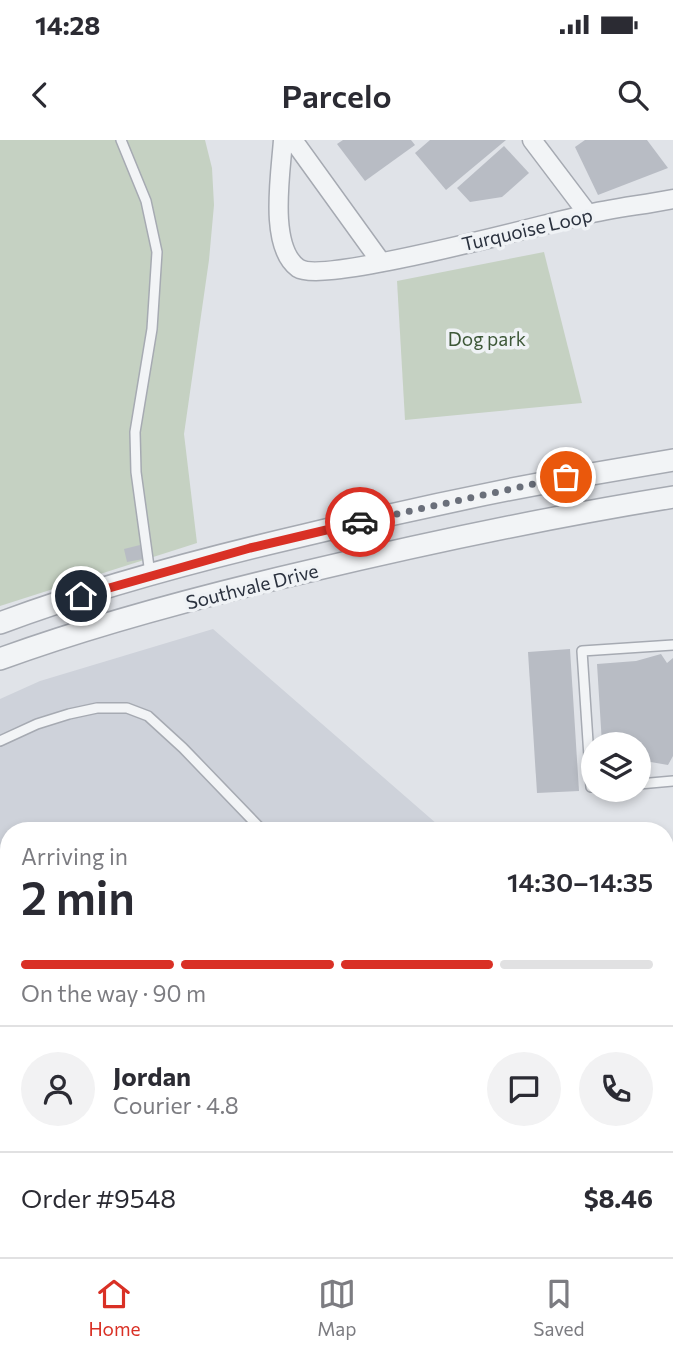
<!DOCTYPE html>
<meta charset="utf-8">
<style>
:root{--surface:#fff;--page:#f2f2f3;--text:#2b2b33;--muted:#7c7c81;--line:#e1e1e2;--accent:#d93025}
body{margin:0;font-family:Commissioner,sans-serif;background:var(--page);color:var(--text);height:100vh;display:flex;flex-direction:column;font-size:26px;white-space:nowrap}
*{box-sizing:border-box;margin:0}
p{font-size:23px;color:var(--muted)}
.icon{flex:none;width:38px;height:38px;fill:none;stroke:currentColor;stroke-width:2;stroke-linecap:round;stroke-linejoin:round}
.map{position:relative;flex:1;overflow:hidden}
.panel{position:absolute;left:0px;top:682px;width:674px;height:436px;display:flex;flex-direction:column;background:var(--surface);border-radius:28px 28px 0 0;box-shadow:0 4px 10px #0003}
.panel>*{flex:none}
.buttons{position:absolute;left:581px;top:592px;display:grid;gap:14px}
.buttons a{display:grid;place-items:center;width:70px;height:70px;border-radius:50%;background:var(--surface);box-shadow:0 4px 10px #0003;font-size:35px}
.pin{position:absolute;display:grid;place-items:center;width:60px;height:60px;color:#fff;margin:-30px;border:4px solid #fff;border-radius:50%;box-shadow:0 2px 7px #0007}
.courier{position:absolute;display:grid;place-items:center;width:70px;height:70px;margin:-35px;border:5px solid #d93025;border-radius:50%;background:#fff;color:#222;box-shadow:0 2px 9px #0007}
.summary em{font-style:normal;font-weight:600}
.summary div{display:flex;flex-direction:column-reverse}
.summary{display:flex;align-items:center;justify-content:space-between;height:119px;padding:0 21px}
h1{font-size:46px;font-weight:600;line-height:52px}
.bar{display:grid;grid-template-columns:repeat(4,1fr);gap:10px 7px;align-content:center;height:84px;padding:0 21px}
.bar i{height:9px;border-radius:5px;background:var(--line)}
.bar .active{background:var(--accent)}
.bar p{grid-column:span 4}
.line{display:flex;align-items:center;gap:18px;padding:0 21px;border-top:2px solid var(--line)}
.line div{flex:1}
.round{display:grid;place-items:center;flex:none;width:74px;height:74px;border-radius:37px;background:var(--page)}
.status{display:flex;justify-content:space-between;align-items:center;height:49px;padding:0 35px;background:var(--surface);direction:ltr}
.status svg{height:19px;fill:currentColor}
header{display:flex;justify-content:space-between;align-items:center;height:91px;padding:0 21px;background:var(--surface);font-size:32px;font-weight:600}
.dock{display:flex;justify-content:space-around;align-items:center;height:98px;border-top:2px solid var(--line);background:var(--surface);font-size:19px;color:var(--muted)}
.dock a{display:grid;justify-items:center;gap:4px}
.dock .active{color:var(--accent)}
.map>svg:first-child{display:block}
</style>
<div class="status"><b>14:28</b><svg viewBox="0 0 49 12"><path d="M0 12V9h3v3zM5 12V6h3v6zM10 12V3h3v9zM15 12V0h3v12zM26 1h20v11H26zM47 4h2v5h-2z"/></svg></div>
<header><svg class="icon" aria-label="back" viewBox="0 0 24 24"><path d="M15 5l-7 7 7 7"/></svg>Parcelo<svg class="icon" aria-label="search" viewBox="0 0 24 24"><circle cx="10" cy="10" r="6"/><path d="M15 15l6 6"/></svg></header>
<div class="map">
<svg width="673" height="1117" viewBox="0 0 673 1117">
<rect width="100%" height="100%" fill="#e0e3e8"/>
<polygon fill="#ced2da" points="213,489 445,691 9,691 9,1110 337,1110 338,1117 0,1117 0,559 40,541"/>
<g fill="#c5d1c2">
<polygon points="0,0 205,0 212,28 214,65 209,120 184,294 197,403 0,466"/>
<polygon points="544,112 582,263 405,280 397,141"/>
</g>
<g fill="#b8bcc4">
<polygon points="343,0 411,0 415,5 365,41 337,4"/>
<polygon points="430,0 506,0 446,50 415,13"/>
<polygon points="585,0 647,0 668,28 598,55 575,7"/>
<polygon points="504,6 529,33 502,57 470,62 457,48"/>
<polygon points="140,405 143,419 127,422 124,409"/>
<polygon points="570,509 579,651 537,653 528,512"/>
<polygon points="661,514 667,523 673,518 673,616 668,625 639,620 639,604 602,604 597,524 636,521"/>
</g>
<g fill="none" stroke-linecap="round" stroke-linejoin="round">
<g stroke="#a6aab2" stroke-width="12">
<g id="service">
<polyline points="121,0 146,61 157,112 152,189 135,292 136,332 150,434"/>
<polyline points="0,601 37,584 69,574 97,568 127,568 148,576 183,608 263,691"/>
<polyline points="639,644 673,641"/>
<polyline points="593,646 591,647 582,511 673,505"/>
<polyline points="665,711 673,709"/>
<polyline points="0,889 9,886"/>
<polyline points="0,991 9,990"/>
<polyline points="87,1110 89,1117"/>
<polyline points="48,1117 73,1110"/>
<polyline points="270,1117 272,1110"/>
</g>
</g>
<g stroke="#a6aab2" stroke-width="21">
<g id="minor">
<path d="M283,0C281,32 268,106 298,128C323,145 543,84 584,75C613,68 643,65 673,59"/>
<polyline points="293,0 381,122"/>
<polyline points="532,0 588,74"/>
</g>
</g>
<g stroke="#a6aab2" stroke-width="24">
<g id="tertiary">
<path d="M0,483C99,446 202,419 305,395C427,365 549,340 673,320"/>
<path d="M0,519C99,483 202,456 305,432C427,403 549,377 673,357"/>
</g>
</g>
<use href="#service" stroke="#f2f4f6" stroke-width="9"/>
<use href="#minor" stroke="#f2f4f6" stroke-width="18"/>
<use href="#tertiary" stroke="#f2f4f6" stroke-width="21"/>
</g>
<g fill="none" stroke-linecap="round" stroke-linejoin="round">
<polyline stroke="#6a6f7a" stroke-width="7" stroke-dasharray="0 12.6" points="360,382 566,337"/>
<polyline stroke="#d93025" stroke-width="9" points="81,456 250,408 360,382"/>
</g>
<g text-anchor="middle" dominant-baseline="central" stroke-width="7" stroke-linejoin="round" paint-order="stroke">
<g font-size="19" fill="#2a313e" stroke="#eff2f5">
<text transform="translate(527 89) rotate(-13)">Turquoise Loop</text>
<text transform="translate(252 446) rotate(-14)">Southvale Drive</text>
</g>
<g font-size="19" fill="#3e5838" stroke="#eff2f5">
<text x="487" y="198">Dog park</text>
</g>
</g>
</svg>
<div class="buttons">
<a><svg class="icon" aria-label="layers" viewBox="0 0 24 24"><path d="M12 4l9 5-9 5-9-5zM3 14l9 5 9-5"/></svg></a>
</div>
<div class="pin" style="left:566px;top:337px;background:#ea580c"><svg class="icon" aria-label="bag" viewBox="0 0 24 24"><path d="M5 8h14l-1 12H6zM9 8a3 3 0 0 1 6 0"/></svg></div>
<div class="pin" style="left:81px;top:456px;background:#1f2937"><svg class="icon" aria-label="home" viewBox="0 0 24 24"><path d="M3 11l9-7 9 7M6 9v11h12V9"/></svg></div>
<div class="courier" style="left:360px;top:382px"><svg class="icon" aria-label="car" viewBox="0 0 24 24"><path d="M5 17H2v-5l4-1 3-4h7l3 4 3 1v5h-3M9 17h6M6 11h13"/><circle cx="7" cy="17" r="2"/><circle cx="17" cy="17" r="2"/></svg></div>
<section class="panel">
<div class="summary"><div><h1>2 min</h1><p>Arriving in</p></div><em>14:30–14:35</em></div>
<div class="bar"><i class="active"></i><i class="active"></i><i class="active"></i><i></i><p>On the way · 90 m</p></div>
<div class="line" style="height:126px"><a class="round"><svg class="icon" aria-label="person" viewBox="0 0 24 24"><circle cx="12" cy="8" r="4"/><path d="M4 21q1-7 8-7t8 7"/></svg></a><div><b>Jordan</b><p>Courier · 4.8</p></div><a class="round"><svg class="icon" aria-label="chat" viewBox="0 0 24 24"><path d="M4 5h16v11H9l-5 4z"/></svg></a><a class="round"><svg class="icon" aria-label="phone" viewBox="0 0 24 24"><path d="M5 4h4l2 5-3 2q2 4 5 5l2-3 5 2v4C11 20 4 13 5 4z"/></svg></a></div>
<div class="line" style="height:91px"><div>Order #9548</div><b>$8.46</b></div>
</section>
</div>
<nav class="dock">
<a class="active"><svg class="icon" aria-label="home" viewBox="0 0 24 24"><path d="M3 11l9-7 9 7M6 9v11h12V9"/></svg>Home</a>
<a><svg class="icon" aria-label="map" viewBox="0 0 24 24"><path d="M3 6l6-2 6 2 6-2v14l-6 2-6-2-6 2zM9 4v14M15 6v14"/></svg>Map</a>
<a><svg class="icon" aria-label="saved" viewBox="0 0 24 24"><path d="M7 4h10v16l-5-4-5 4z"/></svg>Saved</a>
</nav>
